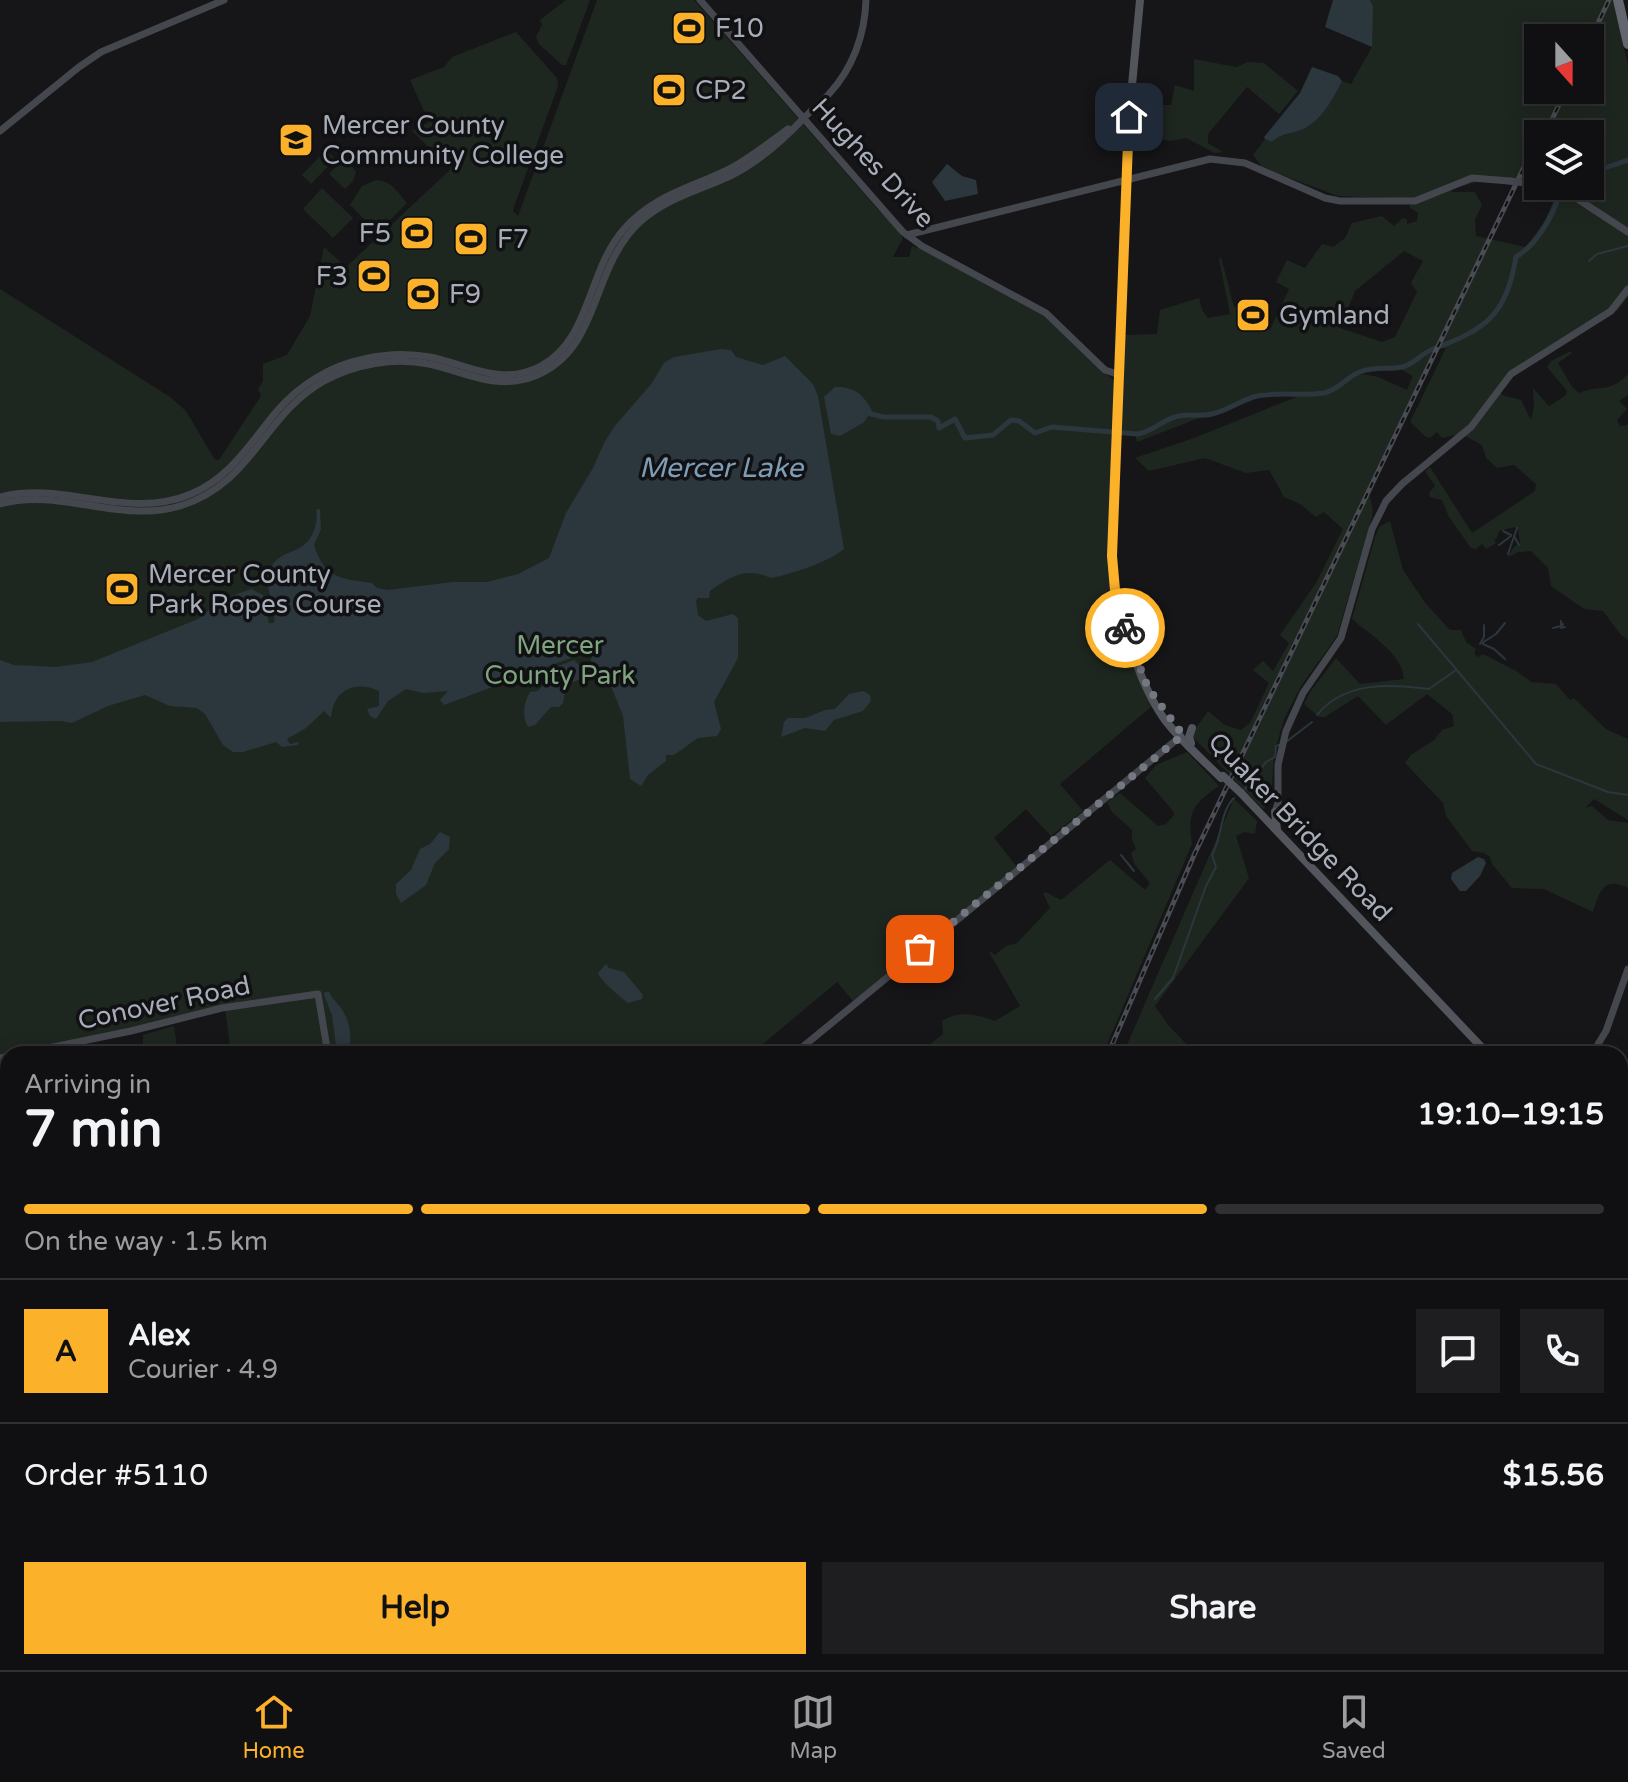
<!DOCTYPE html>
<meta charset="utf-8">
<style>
:root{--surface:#101012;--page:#1e1e20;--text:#f1f3f6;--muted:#9c9d9f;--line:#303032;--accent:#fcb12b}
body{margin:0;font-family:"Varela Round",sans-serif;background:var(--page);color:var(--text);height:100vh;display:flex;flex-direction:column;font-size:30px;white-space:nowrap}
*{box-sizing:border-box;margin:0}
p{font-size:26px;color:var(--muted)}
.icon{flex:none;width:44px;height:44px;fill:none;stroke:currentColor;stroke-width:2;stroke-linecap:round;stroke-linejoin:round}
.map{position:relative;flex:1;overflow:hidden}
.drawer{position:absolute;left:0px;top:1046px;width:1628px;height:624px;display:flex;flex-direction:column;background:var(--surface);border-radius:24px 24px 0 0;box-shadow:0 4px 20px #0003,0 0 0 2px var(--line)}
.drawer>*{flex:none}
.needle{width:52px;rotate:159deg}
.controls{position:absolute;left:1524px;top:24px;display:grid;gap:16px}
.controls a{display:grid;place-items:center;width:80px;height:80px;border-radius:0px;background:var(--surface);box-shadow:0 4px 20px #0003,0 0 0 2px var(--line);font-size:40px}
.pin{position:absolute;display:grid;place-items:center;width:68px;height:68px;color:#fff;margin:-34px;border-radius:16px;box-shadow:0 4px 12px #0006}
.courier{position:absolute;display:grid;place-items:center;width:80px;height:80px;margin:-40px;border:6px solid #fcb12b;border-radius:50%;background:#fff;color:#222;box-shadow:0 2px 10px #0007}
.summary em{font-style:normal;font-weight:800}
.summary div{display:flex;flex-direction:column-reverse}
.summary{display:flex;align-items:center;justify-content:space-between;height:136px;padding:0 24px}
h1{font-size:52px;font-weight:800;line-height:60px}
.bar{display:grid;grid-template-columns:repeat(4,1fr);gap:12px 8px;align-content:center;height:96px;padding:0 24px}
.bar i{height:10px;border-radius:6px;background:var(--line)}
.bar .on{background:var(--accent)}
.bar p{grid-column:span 4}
.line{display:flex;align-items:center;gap:20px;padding:0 24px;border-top:2px solid var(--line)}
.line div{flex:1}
.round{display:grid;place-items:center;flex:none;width:84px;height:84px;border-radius:0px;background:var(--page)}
.cta{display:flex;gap:16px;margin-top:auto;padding:16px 24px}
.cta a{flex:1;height:92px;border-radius:0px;background:var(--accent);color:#111;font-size:32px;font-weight:800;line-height:92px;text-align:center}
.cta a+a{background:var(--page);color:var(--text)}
.tabs{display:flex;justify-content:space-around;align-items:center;height:112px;border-top:2px solid var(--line);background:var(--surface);font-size:22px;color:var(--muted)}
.tabs a{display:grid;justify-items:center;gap:4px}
.tabs .on{color:var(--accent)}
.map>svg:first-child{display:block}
</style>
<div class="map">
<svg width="1628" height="1670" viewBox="0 0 1628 1670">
<rect width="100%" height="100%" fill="#161618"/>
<g fill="#1e271f" fill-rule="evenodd">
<polygon points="566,0 590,0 566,65 562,65 539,44 536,37 542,25 540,20"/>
<polygon points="597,0 694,0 881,213 883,211 903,232 900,235 903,238 893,257 909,257 912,246 917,248 918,246 1046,316 1113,380 1115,389 1109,580 1125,643 1151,707 1060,784 1083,811 1051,836 1026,809 994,838 1017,867 853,1001 837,982 751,1054 330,1054 320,993 224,1006 109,1034 0,1056 0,289 170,397 186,411 215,460 219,460 261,396 258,389 263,381 263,364 287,355 310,316 324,247 346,267 451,169 412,131 429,122 410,80 444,67 452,57 516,32 557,78 558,86 515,204 513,211 518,216"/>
<path d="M1370,0H1613L1628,66V297L1618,310L1598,319L1513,372L1499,389L1502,395L1521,400L1531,420L1534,407L1533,388L1549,406L1565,396L1567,391L1547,367L1551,361L1571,351L1572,353L1558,363L1572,387L1579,393C1601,384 1609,394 1628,374V395L1619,401L1627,409L1617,420L1620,426L1627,425L1628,423V640L1621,635L1603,611L1584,609L1551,586L1548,568L1531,551L1518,552L1507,558L1514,547L1520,543L1518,529L1514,527L1499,531L1496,540L1493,537L1496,543L1486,549L1482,544L1476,549L1471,548L1449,517L1442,500L1430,497L1429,493L1435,486L1425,471L1430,467L1472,533L1535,491L1536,484L1514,465L1497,468L1486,458L1482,445L1461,434L1442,438L1437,432L1430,438L1426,437L1410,422L1446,348H1435L1368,487L1373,511L1372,517L1337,636L1301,686L1284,719L1274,754L1271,802L1263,809L1191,735L1208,711L1225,725L1241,730L1250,723L1269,683L1253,670L1263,661L1273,671L1289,643L1280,635L1316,583L1343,529L1324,512L1316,517L1300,504L1284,497L1269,470L1246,473L1205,458L1149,471L1135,458L1194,438L1309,392H1266L1137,442L1135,434L1121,431L1125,335L1157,334L1160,310L1199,298L1202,310L1208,318L1230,314L1219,259L1221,257L1234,307L1241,306L1245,316L1242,327L1270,330L1289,289L1276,282L1287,260L1305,268L1322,244L1333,247L1345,238L1352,223L1382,216L1394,226L1403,218L1407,219V224L1417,221L1418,213L1409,207L1413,199L1338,196L1263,168L1253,155L1265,139L1272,142C1284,132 1288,135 1301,130C1320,122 1334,98 1342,81L1351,84L1372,47ZM1538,38H1590V90H1538ZM1538,134H1590V186H1558C1552,210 1542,228 1525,247L1476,236L1475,219L1482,205L1475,192H1452L1451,189L1481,181L1511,185L1526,180L1538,182ZM1404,251L1423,261L1411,283L1417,292L1395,337L1382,342L1340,328L1355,291ZM1379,366L1393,370L1395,366L1413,376L1407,390L1378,377L1363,374L1344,379L1358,372Z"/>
<polygon points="1194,59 1236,67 1248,62 1264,63 1298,91 1279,114 1247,87 1208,134 1208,143 1223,152 1215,153 1186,138 1170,141 1133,134 1133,123 1149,125 1158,120 1157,105 1171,105 1175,85 1194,91"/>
<polygon points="326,150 335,159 311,184 302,175"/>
<polygon points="345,157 356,172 353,181 345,189 329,174"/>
<path d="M376,180C392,181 397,192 407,203L381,229L375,230L350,205L362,186Z"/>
<polygon points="322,188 353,218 333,238 303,209"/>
<path d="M1390,521L1403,570L1426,604L1450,630H1461L1466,642L1476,649L1474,654L1478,657L1483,654L1518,672L1531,682L1556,684L1570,700L1574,698L1606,729L1628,739V820L1594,799L1585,808L1592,806L1608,820L1628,823V888C1604,876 1599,892 1593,912L1544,889L1512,888L1492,864L1490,857L1484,853L1472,851L1446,816L1443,803L1405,763L1411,755L1434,740L1442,730L1454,726L1452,714L1427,694L1386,725L1358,696L1325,717H1319L1304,704L1310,692L1336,658L1360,684L1404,679C1403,654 1370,635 1352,619L1375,537L1380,526Z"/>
<path d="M1187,752L1219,786C1193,804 1187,812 1192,844L1103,1054H917L943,1034L942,1021C959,1010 976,1014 995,1021L1020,1006L988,950L995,955L1006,946L1017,943L1050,908L1043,893L1046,892L1061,900L1110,860L1145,890L1150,883L1135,865L1131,853L1136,849L1132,840V830L1112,812L1107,802L1120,793L1158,826L1166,824L1174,815L1173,811L1145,778L1156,765Z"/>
<polygon points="1234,799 1257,821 1255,834 1244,832 1236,836 1249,878 1155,1006 1168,1025 1196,1054 1173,1054 1162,1046 1152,1054 1123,1054"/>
<polygon points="316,997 327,1054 231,1054 225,1009"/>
<polygon points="174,1026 178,1054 147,1054 143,1046 143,1035"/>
<polygon points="1625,1355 1628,1356 1628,1435 1620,1432 1620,1361"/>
<polygon points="141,1662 228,1662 230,1670 154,1670"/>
<polygon points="476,1662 786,1662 780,1670 479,1670"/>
<polygon points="862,1662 1024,1662 1037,1670 858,1670"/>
<polygon points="1088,1662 1548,1662 1546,1670 1069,1670"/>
</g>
<g fill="#2b363d">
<polygon points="1333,0 1370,0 1373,7 1372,47 1325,27"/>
<path d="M1312,67L1338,76L1342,81C1334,98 1320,123 1301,130C1288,135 1284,132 1272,142L1265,139L1264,137L1300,93Z"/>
<polygon points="947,164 962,176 976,180 978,194 945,201 932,182"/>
<path d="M721,349L731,350L736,357L763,365L785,356L813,384L818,396L844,549C828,562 792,574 771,578C746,567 731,576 710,591L709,598H698L696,601L698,615L706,621L733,614L738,618V658L714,702L721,729L717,736L698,738L674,755H666V761L648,775L641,786L630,779L623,716L611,686C590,678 587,674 566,686L563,703L559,707H551L535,725L528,727C522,716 523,704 530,692L538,691L543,685V672L574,660L583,669L589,667L592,656L587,652L444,705L440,700L448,691L423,693L406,689L388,701L376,719L370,716L367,709L379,706V691C355,680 333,690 331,718L324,711L306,728L287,739L290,744L298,742V745L282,747L276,742L243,752H233L223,745L205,714L197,708L170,706L145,695L108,706L72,723L61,721L0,722V660L14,665L56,667L92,662L198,619L222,599V591L229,597L251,589L263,595L269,623H274C277,603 259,582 273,564C282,552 295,553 305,544C313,538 319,520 316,510L320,509L321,529L314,545C325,580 341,578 372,583L377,588L388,590L453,582H487L518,574L549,558L566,513L593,468L604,443L614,427L652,383L664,363L674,357Z"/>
<path d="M835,387C854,386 864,395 872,411L863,423L840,436L831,434L824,397Z"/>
<polygon points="863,691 870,695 871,701 863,711 834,720 825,731 805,728 781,737 784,722 788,718 805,718 825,710 835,709 849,694"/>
<polygon points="440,832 450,837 449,849 435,863 426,885 401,903 396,894 396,884 411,870 420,849 430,844"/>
<polygon points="1478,857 1484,859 1486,863 1480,876 1466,891 1460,891 1451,879 1452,873"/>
<path d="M606,964L609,968L624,972L643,995L642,999L628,1003C620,997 600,980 598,973Z"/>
<path d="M329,992C332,999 337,1002 341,1008C351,1022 352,1038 348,1054H337L332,1015L324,995L325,992Z"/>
</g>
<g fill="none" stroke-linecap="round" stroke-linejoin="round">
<g stroke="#2b363d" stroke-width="2">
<polyline points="1589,261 1597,254 1628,246"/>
<polyline points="1503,531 1511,535"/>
<polyline points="1514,536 1519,545"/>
<polyline points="1499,545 1511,536"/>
<polyline points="1508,554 1517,528"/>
<polyline points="1418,624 1536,764 1608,792 1628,795"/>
<polyline points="1563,624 1561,628 1565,627"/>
<polyline points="1553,628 1561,626 1561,621"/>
<polyline points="1482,643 1496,634 1505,623"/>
<polyline points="1480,644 1484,637 1484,625"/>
<polyline points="1483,644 1494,649 1505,659"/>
<path d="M1317,715C1344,681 1390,684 1429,689L1456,670"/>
<polyline points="1286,742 1312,722"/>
<polyline points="1245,789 1266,762 1275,757 1276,746 1279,745"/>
<polyline points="1121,855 1134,871"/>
<path d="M1155,999L1173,978L1206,886L1216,867L1212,855C1222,838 1220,811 1234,798"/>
<polyline points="218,1662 222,1670"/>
<polyline points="779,1662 786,1668"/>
<polyline points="1017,1662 1022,1670"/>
<polyline points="1287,1662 1294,1670"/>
<polyline points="5,1670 8,1662"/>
<polyline points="948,1670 964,1662"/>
<polyline points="1101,1670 1111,1662"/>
</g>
<g stroke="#2b363d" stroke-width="5">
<polyline points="1590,173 1628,160"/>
<path d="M867,413L884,417H931L938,421L939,428L955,419L965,438L993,435L1011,420L1019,421L1035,433L1052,427L1137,434C1152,432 1161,421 1175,417C1187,413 1200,417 1212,414C1227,411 1241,400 1257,396C1278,392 1302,396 1324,393C1339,390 1346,377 1360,372C1374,366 1388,370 1402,367C1413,365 1422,353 1433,349C1487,329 1506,315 1516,257C1536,245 1553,217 1559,194"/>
</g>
<g stroke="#45474e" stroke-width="7">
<polyline points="700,0 903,232 922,246 1046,313 1105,370 1120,375"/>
<polyline points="0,131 79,67 101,52 224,0"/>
<polyline points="1525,183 1538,185"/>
<polyline points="1544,186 1570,194 1628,232"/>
<polyline points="907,235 1210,159 1245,163 1325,198 1340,201 1415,201 1472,178 1510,181"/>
<path d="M0,497C64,480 127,521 191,494C231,477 250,443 277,411C299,385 330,366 364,359C385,354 408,353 430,357C469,365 501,387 541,366C591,339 587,271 624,229C654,194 695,187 733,167C753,156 770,142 788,129"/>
<path d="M0,504C60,487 119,524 180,506C253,484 263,415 324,381C355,364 394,357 429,364C466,372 496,391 535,376C602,349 589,268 641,221C668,197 701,190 732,175C760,161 782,141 803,119C811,110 821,103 829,94C853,68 865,34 866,0"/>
<polyline points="1275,812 1278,803 1278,765 1286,731 1303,693 1341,638 1372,529 1386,501 1402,484 1471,427 1511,374 1611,311 1628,289"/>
<polyline points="19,1054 131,1031 222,1008 318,994 328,1054"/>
<polyline points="794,1054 1181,736"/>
<polyline points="1592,1054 1606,1031 1628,969"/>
<polyline points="0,1058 8,1056"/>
<polyline points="0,1294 8,1296"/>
<polyline points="0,1409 8,1407"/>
<polyline points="103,1662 105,1670"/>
<polyline points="887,1662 889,1670"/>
</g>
<g stroke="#53555d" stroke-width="8">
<path d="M1140,0L1129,117L1112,556C1112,600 1139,685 1165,720C1181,741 1202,759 1221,778"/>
<polyline points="1191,743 1189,737 1192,728"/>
<polyline points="1241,793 1488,1054"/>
<polyline points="1275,812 1277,830"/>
<polyline points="1620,1200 1628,1211"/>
<polyline points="1620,1209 1628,1221"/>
</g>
<g stroke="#63666f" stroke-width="10">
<polyline points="1618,0 1628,44"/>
<polyline points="1620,1575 1628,1555"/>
<polyline points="1620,1599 1628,1580"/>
<polyline points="1589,1670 1593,1662"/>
</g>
<g stroke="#4a4c53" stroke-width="5">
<g id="rail">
<polyline points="1590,40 1609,0"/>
<polyline points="1545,134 1566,90"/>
<polyline points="1108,1054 1195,853 1538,138"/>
<polyline points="844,1670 847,1662"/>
</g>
</g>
<use href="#rail" stroke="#111113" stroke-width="2" stroke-dasharray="6" stroke-linecap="butt"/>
<polyline stroke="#45474e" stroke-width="7" points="1510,181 1525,183"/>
<polyline stroke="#53555d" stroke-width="8" points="1223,776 1241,793"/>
</g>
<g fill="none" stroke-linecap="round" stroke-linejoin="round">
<polyline stroke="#747881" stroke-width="8" stroke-dasharray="0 14.4" points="920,949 1183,735 1148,688 1125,628"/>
<polyline stroke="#fcb12b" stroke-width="10" points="1125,628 1115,590 1112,556 1129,117"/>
</g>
<defs>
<g id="stadium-square" transform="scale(1.8)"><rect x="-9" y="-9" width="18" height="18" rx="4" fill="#fcb12b" stroke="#111113"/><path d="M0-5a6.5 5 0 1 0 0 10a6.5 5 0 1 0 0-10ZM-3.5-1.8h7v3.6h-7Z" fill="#111"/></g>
<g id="university-square" transform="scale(1.8)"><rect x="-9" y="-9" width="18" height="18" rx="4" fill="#fcb12b" stroke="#111113"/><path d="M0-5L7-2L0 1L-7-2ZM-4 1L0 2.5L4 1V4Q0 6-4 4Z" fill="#111"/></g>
</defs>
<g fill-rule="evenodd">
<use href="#stadium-square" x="689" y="28"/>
<use href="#stadium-square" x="669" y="90"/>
<use href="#university-square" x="296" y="140"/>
<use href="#stadium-square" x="417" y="233"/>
<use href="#stadium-square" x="471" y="239"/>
<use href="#stadium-square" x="374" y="276"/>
<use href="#stadium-square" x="423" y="294"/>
<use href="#stadium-square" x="1253" y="315"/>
<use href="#stadium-square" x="122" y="589"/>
</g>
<g text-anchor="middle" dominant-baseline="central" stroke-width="7" stroke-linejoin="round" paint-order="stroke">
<g font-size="26" fill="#a7adb9" stroke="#111113" text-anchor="start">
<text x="715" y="28">F10</text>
<text x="695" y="90">CP2</text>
<text x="322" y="125">Mercer County<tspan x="322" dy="30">Community College</tspan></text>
<text x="391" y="233" text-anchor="end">F5</text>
<text x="497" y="239">F7</text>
<text x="348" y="276" text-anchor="end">F3</text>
<text x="449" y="294">F9</text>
<text x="1279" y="315">Gymland</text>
<text x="148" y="574">Mercer County<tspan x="148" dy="30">Park Ropes Course</tspan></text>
</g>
<g font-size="26" fill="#a7adb9" stroke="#111113">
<text transform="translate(873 163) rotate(47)">Hughes Drive</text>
<text transform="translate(1300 827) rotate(46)">Quaker Bridge Road</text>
<text transform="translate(164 1003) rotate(-12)">Conover Road</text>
</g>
<g font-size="26" fill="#7ea57f" stroke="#111113">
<text x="560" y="645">Mercer<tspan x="560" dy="30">County Park</tspan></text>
</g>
<g font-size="28" font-style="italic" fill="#7d9cb6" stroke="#111113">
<text x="721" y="468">Mercer Lake</text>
</g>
</g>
</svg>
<div class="controls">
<a><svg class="needle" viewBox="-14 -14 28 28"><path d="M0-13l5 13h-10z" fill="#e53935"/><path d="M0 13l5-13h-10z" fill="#9c9d9f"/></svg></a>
<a><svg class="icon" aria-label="layers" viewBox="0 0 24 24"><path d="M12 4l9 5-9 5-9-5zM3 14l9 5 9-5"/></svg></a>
</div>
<div class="pin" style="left:920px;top:949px;background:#ea580c"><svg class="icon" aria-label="bag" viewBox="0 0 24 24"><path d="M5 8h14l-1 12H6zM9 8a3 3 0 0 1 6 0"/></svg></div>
<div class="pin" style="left:1129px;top:117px;background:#1f2937"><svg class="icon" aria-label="home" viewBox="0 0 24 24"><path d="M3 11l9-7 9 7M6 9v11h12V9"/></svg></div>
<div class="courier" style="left:1125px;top:628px"><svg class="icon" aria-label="bike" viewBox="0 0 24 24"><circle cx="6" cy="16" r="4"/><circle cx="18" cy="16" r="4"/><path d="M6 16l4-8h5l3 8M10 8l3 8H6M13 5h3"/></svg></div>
<section class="drawer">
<div class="summary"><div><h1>7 min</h1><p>Arriving in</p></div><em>19:10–19:15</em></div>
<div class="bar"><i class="on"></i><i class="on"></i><i class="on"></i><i></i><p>On the way · 1.5 km</p></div>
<div class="line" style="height:144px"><b class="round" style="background:var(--accent);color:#111">A</b><div><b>Alex</b><p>Courier · 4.9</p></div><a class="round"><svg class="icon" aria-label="chat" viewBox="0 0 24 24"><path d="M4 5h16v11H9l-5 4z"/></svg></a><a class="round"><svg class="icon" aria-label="phone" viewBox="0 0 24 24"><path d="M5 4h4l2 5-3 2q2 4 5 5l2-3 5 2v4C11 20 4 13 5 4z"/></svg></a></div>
<div class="line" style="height:104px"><div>Order #5110</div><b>$15.56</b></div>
<div class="cta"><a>Help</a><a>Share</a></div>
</section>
</div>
<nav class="tabs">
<a class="on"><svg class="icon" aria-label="home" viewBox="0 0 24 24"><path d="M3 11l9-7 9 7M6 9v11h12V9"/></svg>Home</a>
<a><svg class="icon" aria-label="map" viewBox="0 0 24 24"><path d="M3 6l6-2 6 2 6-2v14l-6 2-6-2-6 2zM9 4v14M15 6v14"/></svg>Map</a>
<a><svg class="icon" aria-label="saved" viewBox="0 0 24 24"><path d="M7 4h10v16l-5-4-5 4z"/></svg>Saved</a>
</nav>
